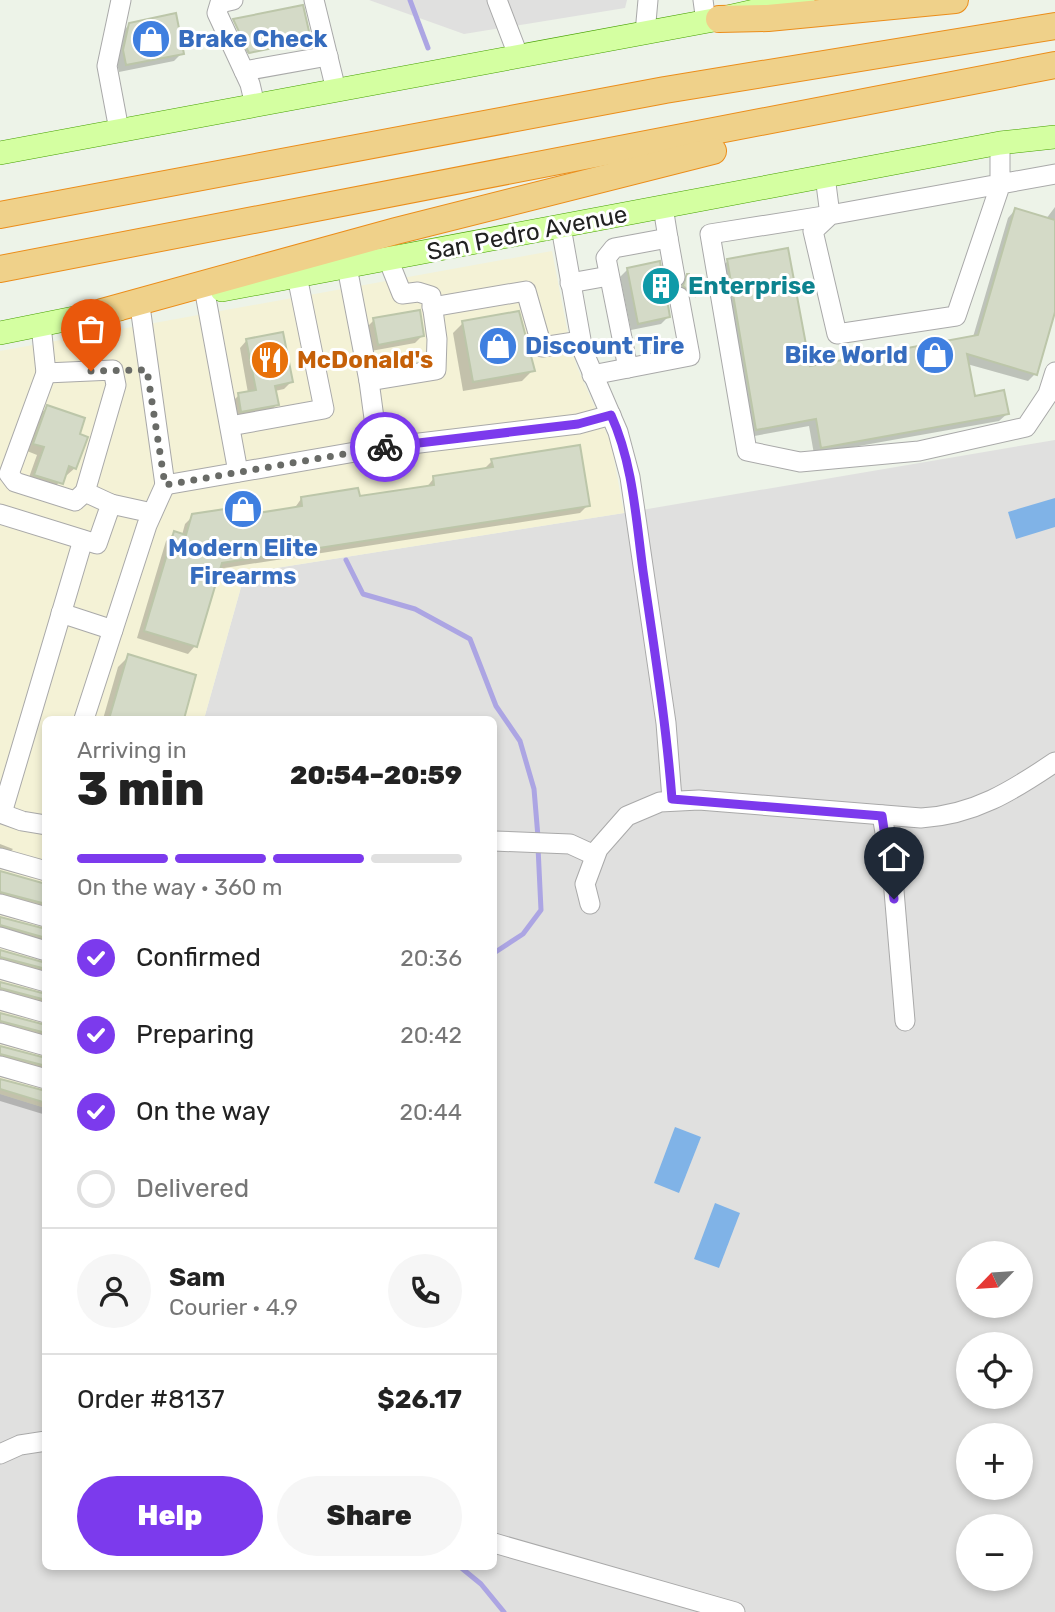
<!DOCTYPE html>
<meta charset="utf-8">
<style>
:root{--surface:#fff;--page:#f6f6f6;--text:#222;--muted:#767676;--line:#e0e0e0;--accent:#7c3aed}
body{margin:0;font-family:Rubik,sans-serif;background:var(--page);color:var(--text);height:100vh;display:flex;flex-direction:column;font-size:26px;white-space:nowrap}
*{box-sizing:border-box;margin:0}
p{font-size:23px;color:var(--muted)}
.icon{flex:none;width:38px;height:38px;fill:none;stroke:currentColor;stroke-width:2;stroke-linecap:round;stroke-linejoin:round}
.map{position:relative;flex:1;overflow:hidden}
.sheet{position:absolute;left:42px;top:716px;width:455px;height:854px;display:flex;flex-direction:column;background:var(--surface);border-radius:10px;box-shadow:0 4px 10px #0003}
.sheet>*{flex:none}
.needle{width:46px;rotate:245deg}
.fabs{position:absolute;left:956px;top:1241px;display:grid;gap:14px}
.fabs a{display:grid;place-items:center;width:77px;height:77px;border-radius:50%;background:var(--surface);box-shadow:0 4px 10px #0003;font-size:35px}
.pin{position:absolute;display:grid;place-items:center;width:60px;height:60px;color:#fff;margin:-72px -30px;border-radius:50% 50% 50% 0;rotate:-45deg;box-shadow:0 0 7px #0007}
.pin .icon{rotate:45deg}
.courier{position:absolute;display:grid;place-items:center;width:70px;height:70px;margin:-35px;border:5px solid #7c3aed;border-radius:50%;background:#fff;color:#222;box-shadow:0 2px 9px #0007}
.head em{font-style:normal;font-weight:800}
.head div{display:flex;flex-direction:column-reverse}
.head{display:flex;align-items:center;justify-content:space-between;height:119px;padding:0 35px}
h1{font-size:46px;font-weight:800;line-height:52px}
.bar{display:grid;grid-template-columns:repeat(4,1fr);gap:10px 7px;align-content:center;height:84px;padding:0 35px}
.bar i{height:9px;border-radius:5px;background:var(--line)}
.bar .current{background:var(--accent)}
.bar p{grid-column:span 4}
.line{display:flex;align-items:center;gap:18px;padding:0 35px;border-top:2px solid var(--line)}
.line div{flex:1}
.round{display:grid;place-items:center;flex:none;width:74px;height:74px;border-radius:37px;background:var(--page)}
ol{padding:0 35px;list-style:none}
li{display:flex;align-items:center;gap:21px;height:77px}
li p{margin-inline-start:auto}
li .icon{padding:7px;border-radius:50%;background:var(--accent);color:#fff;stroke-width:4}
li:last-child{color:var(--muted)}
li i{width:38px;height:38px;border:4px solid var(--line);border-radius:50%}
.action{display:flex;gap:14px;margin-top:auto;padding:14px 35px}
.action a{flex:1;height:80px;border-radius:42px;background:var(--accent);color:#fff;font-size:28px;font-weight:800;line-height:80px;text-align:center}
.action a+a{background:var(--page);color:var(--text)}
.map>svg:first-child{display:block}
</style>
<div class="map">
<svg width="1055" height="1612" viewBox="0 0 1055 1612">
<rect width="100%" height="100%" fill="#edf3e8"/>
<g fill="#e0e0df" fill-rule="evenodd">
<polygon points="369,0 627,0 625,8 464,34"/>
<path d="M1055,440V1612H0V1094L45,1108L46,1566H494V719H204L245,573L624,513ZM968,1253H1020V1306H968ZM968,1344H1020V1396H968ZM968,1435H1020V1488H968ZM968,1526H1020V1578H968Z"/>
</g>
<polygon fill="#f4f2d6" points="552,251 568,334 577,367 611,443 624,513 245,573 204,719 46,719 45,1108 0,1094 0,351"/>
<g fill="#80b3e7">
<polygon points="1055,498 1055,527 1016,539 1008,512"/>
<polygon points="675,1127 701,1137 679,1193 654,1183"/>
<polygon points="715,1203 740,1213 719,1268 694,1259"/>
</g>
<g fill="#0003">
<polygon points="234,21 309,39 247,53"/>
<polygon points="130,24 182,53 174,61 119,72 116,59 122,32"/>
<polygon points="1055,207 1055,306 1035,374 1028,381 967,364 974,398 1007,414 999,421 814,454 809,426 749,437 720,268 728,261 809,368 973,337 1008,218 1015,210 1046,219"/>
<polygon points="628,269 665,298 668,317 661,324 631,330 620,277"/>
<polygon points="688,276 692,294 685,301 677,294 680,284"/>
<polygon points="374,320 422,336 415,343 371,351 366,328"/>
<polygon points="463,323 533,370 522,381 463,391 453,333"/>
<polygon points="247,340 291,382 284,389 275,391 277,404 270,412 234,418 231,403 239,395 248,393 240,348"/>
<polygon points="48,407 77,435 75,468 67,475 64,474 53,491 27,483 37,455 27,451 40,414"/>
<polygon points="492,461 588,505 580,513 218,569 195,646 188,654 137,638 166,541 174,533 182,535 185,524 193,516 238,518 294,509 301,499 358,498 426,488 434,478 484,469"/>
<polygon points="129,656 194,676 182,719 103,719 118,667"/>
<polygon points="0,844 13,849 5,857 0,857"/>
<polygon points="0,873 46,886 46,921 0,905"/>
<polygon points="0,918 46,931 46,955 0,937"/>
<polygon points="0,952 46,965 46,986 0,970"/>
<polygon points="0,983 46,996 46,1017 0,1001"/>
<polygon points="0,1014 46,1027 46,1050 0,1034"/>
<polygon points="0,1047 46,1059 46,1083 0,1067"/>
<polygon points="0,1080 46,1093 46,1115 0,1101"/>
</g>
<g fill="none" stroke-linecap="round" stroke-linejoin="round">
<g stroke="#aca5e3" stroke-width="5">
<polyline points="410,0 428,48"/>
<polyline points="346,560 363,594 415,609 470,639 496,706 520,741 534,789 538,837"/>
<polyline points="494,953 523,934 541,910 538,847"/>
<polyline points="459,1566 481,1584 504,1612"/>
</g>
</g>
<g fill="#d4dac7" stroke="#bcc6a9" stroke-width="2">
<polygon points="303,5 311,40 249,53 233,19"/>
<polygon points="176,13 184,54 126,65 123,50 129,23"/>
<polygon points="1015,208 1055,220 1055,312 1037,375 967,354 975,396 1004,390 1009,414 821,448 816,419 756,430 727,259 788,248 810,366 978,335"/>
<polygon points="660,261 663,280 671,288 667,299 670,317 638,324 627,268"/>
<polygon points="687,274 689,274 694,295 683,286"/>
<polygon points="420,310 424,336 378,345 373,318"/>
<polygon points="519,311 535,371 473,382 462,321"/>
<polygon points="283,332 293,382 275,386 279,405 241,412 238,393 256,390 246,339"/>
<polygon points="47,405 85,418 80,434 88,437 76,469 69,466 63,484 34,475 44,447 33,444"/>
<polygon points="580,445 590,506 222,563 197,647 144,631 174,531 186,535 192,514 238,507 239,516 302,506 301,497 358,488 360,496 434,485 433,476 493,467 491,459"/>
<polygon points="128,654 196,675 184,719 109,719"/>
<polygon points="0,871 46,884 46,904 0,892"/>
<polygon points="0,917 46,929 46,938 0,925"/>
<polygon points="0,950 46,963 46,969 0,957"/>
<polygon points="0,982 46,994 46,1000 0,988"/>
<polygon points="0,1013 46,1025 46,1033 0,1021"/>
<polygon points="0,1046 46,1058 46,1066 0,1054"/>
<polygon points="0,1079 46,1091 46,1103 0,1089"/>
</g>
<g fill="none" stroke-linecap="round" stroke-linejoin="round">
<g stroke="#a9a9a9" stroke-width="21">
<g id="minor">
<polyline points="233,0 220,3 217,13 250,84 255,105"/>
<polyline points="314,0 336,90"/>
<polyline points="497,0 518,55"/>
<polyline points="703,0 706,22"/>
<polyline points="645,33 648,0"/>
<polyline points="244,71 328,56"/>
<polyline points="119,130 107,66 121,0"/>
<polyline points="1000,143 1000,186 956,316 837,334 813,231 830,215 1055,174"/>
<polyline points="825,176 830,215 710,234 747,451 800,462 919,451 1026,427 1048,394 1055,372"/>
<polyline points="561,227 583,351 618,432 630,477 666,723 672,799"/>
<polyline points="668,238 675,277"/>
<polyline points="347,267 369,381 378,448"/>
<polyline points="570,283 609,276"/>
<polyline points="205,293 238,472"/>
<polyline points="139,299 165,485 378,448 578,424 611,415"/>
<polyline points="432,307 526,291 542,347 581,341"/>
<polyline points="628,368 606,258 614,248 668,238 663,207"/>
<polyline points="46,373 9,474 15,482 75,501 85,492"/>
<polyline points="592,375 690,356 679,297"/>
<polyline points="369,381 436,370 437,339 431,296 418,292 402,294 388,259"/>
<polyline points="230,426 324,409 297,276"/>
<polyline points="111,504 152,513"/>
<polyline points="0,514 97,544 111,504 85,492 116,385 113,370 46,373 41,325"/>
<polyline points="61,613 113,630"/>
<polyline points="84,719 147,525 165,485"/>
<polyline points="0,813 22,821 46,825"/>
<polyline points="2,813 83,540"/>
<polyline points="882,815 893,879 905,1021"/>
<polyline points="494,841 570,844 594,855"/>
<polyline points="0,858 46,871"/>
<polyline points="0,904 46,917"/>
<path d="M590,904L585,884L598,849L627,816L660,802L699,800L921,818C974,815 1012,791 1055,762"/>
<polyline points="0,937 46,951"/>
<polyline points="0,969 46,982"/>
<polyline points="0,1000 46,1013"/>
<polyline points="0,1033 46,1046"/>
<polyline points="0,1066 46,1079"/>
<polyline points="0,1454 20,1445 46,1441"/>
<polyline points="494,1543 735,1612"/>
</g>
</g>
<g stroke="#46a000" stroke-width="24">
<g id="major">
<polyline points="0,153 719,19 803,0"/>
<polyline points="222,290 1000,143 1055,137"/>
<polyline points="0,333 119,309"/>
</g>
</g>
<g stroke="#eb8d1a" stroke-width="28">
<g id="highway">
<polyline points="719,19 768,18 955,0"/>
<polyline points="0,215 665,90 1055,26"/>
<polyline points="0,269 1055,65"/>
<polyline points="102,312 396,231 713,151"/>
</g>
</g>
<use href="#minor" stroke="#fff" stroke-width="19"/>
<use href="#major" stroke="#d4ffa1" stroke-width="23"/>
<use href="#highway" stroke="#efd18a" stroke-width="26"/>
</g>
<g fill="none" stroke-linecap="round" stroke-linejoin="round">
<polyline stroke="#696b67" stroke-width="7" stroke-dasharray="0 12.6" points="91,371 147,370 165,485 385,447"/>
<path stroke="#7c3aed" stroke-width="9" d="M385,447L578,424L611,415C633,463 636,519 643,571C654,647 666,722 672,799L882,816L894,899"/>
</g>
<defs>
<g id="shop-disc" transform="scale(2.0125)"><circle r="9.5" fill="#3f7fe0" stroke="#fff"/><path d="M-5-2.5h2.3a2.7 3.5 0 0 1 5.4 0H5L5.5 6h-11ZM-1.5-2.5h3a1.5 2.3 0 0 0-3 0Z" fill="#fff"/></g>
<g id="building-disc" transform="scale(2.0125)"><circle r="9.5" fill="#0f9aa8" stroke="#fff"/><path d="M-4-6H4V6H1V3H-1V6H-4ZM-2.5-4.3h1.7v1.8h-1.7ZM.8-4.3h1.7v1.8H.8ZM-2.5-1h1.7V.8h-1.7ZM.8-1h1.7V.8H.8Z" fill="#fff"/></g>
<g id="restaurant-disc" transform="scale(2.0125)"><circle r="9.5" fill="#e8710a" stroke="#fff"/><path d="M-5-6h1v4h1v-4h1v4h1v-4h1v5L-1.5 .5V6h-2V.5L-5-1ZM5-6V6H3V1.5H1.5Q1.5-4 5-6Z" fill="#fff"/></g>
</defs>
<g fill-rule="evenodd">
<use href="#shop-disc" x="151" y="39"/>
<use href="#building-disc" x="661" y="286"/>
<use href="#shop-disc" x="498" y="346"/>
<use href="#shop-disc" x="935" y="355"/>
<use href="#restaurant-disc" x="270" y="360"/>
<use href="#shop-disc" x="243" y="509"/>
</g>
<g text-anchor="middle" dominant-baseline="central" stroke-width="6" stroke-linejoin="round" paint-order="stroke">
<g font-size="24" font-weight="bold" fill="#366cbe" stroke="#fff" text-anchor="start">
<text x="178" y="39">Brake Check</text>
<text x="525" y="346">Discount Tire</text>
<text x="908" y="355" text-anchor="end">Bike World</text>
<text x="243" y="548" text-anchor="middle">Modern Elite<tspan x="243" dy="28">Firearms</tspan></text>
</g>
<g font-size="24" fill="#222" stroke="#fff">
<text transform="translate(527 233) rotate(-11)">San Pedro Avenue</text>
</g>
<g font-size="24" font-weight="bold" fill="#0d838f" stroke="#fff" text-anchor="start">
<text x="688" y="286">Enterprise</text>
</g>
<g font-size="24" font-weight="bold" fill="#c56008" stroke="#fff" text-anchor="start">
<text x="297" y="360">McDonald's</text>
</g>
</g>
</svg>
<div class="fabs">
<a><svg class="needle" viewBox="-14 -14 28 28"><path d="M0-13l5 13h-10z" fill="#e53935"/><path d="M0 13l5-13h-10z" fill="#767676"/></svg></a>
<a><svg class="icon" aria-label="locate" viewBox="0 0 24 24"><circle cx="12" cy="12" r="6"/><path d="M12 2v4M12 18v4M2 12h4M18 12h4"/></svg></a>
<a>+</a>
<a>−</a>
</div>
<div class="pin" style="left:91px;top:371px;background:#ea580c"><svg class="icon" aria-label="bag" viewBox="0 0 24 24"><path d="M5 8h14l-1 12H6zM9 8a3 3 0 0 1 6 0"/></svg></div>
<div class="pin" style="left:894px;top:899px;background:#1f2937"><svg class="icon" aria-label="home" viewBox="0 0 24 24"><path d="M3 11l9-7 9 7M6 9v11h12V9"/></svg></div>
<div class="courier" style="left:385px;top:447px"><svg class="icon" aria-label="bike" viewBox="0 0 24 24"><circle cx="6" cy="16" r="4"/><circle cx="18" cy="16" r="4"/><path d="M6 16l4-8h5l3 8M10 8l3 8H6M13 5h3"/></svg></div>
<section class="sheet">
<div class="head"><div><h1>3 min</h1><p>Arriving in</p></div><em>20:54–20:59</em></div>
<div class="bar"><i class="current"></i><i class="current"></i><i class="current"></i><i></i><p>On the way · 360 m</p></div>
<ol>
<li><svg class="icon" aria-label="check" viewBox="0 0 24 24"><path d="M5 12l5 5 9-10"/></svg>Confirmed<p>20:36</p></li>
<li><svg class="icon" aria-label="check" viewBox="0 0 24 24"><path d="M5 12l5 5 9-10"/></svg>Preparing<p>20:42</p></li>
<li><svg class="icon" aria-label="check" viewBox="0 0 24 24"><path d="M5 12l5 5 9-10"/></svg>On the way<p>20:44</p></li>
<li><i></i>Delivered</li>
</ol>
<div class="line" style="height:126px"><a class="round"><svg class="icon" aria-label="person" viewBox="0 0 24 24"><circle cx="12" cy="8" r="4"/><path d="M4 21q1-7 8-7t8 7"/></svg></a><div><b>Sam</b><p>Courier · 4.9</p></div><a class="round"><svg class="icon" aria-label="phone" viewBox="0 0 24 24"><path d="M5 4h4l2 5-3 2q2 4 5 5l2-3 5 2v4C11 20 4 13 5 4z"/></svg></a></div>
<div class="line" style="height:91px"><div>Order #8137</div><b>$26.17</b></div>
<div class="action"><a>Help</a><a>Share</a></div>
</section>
</div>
